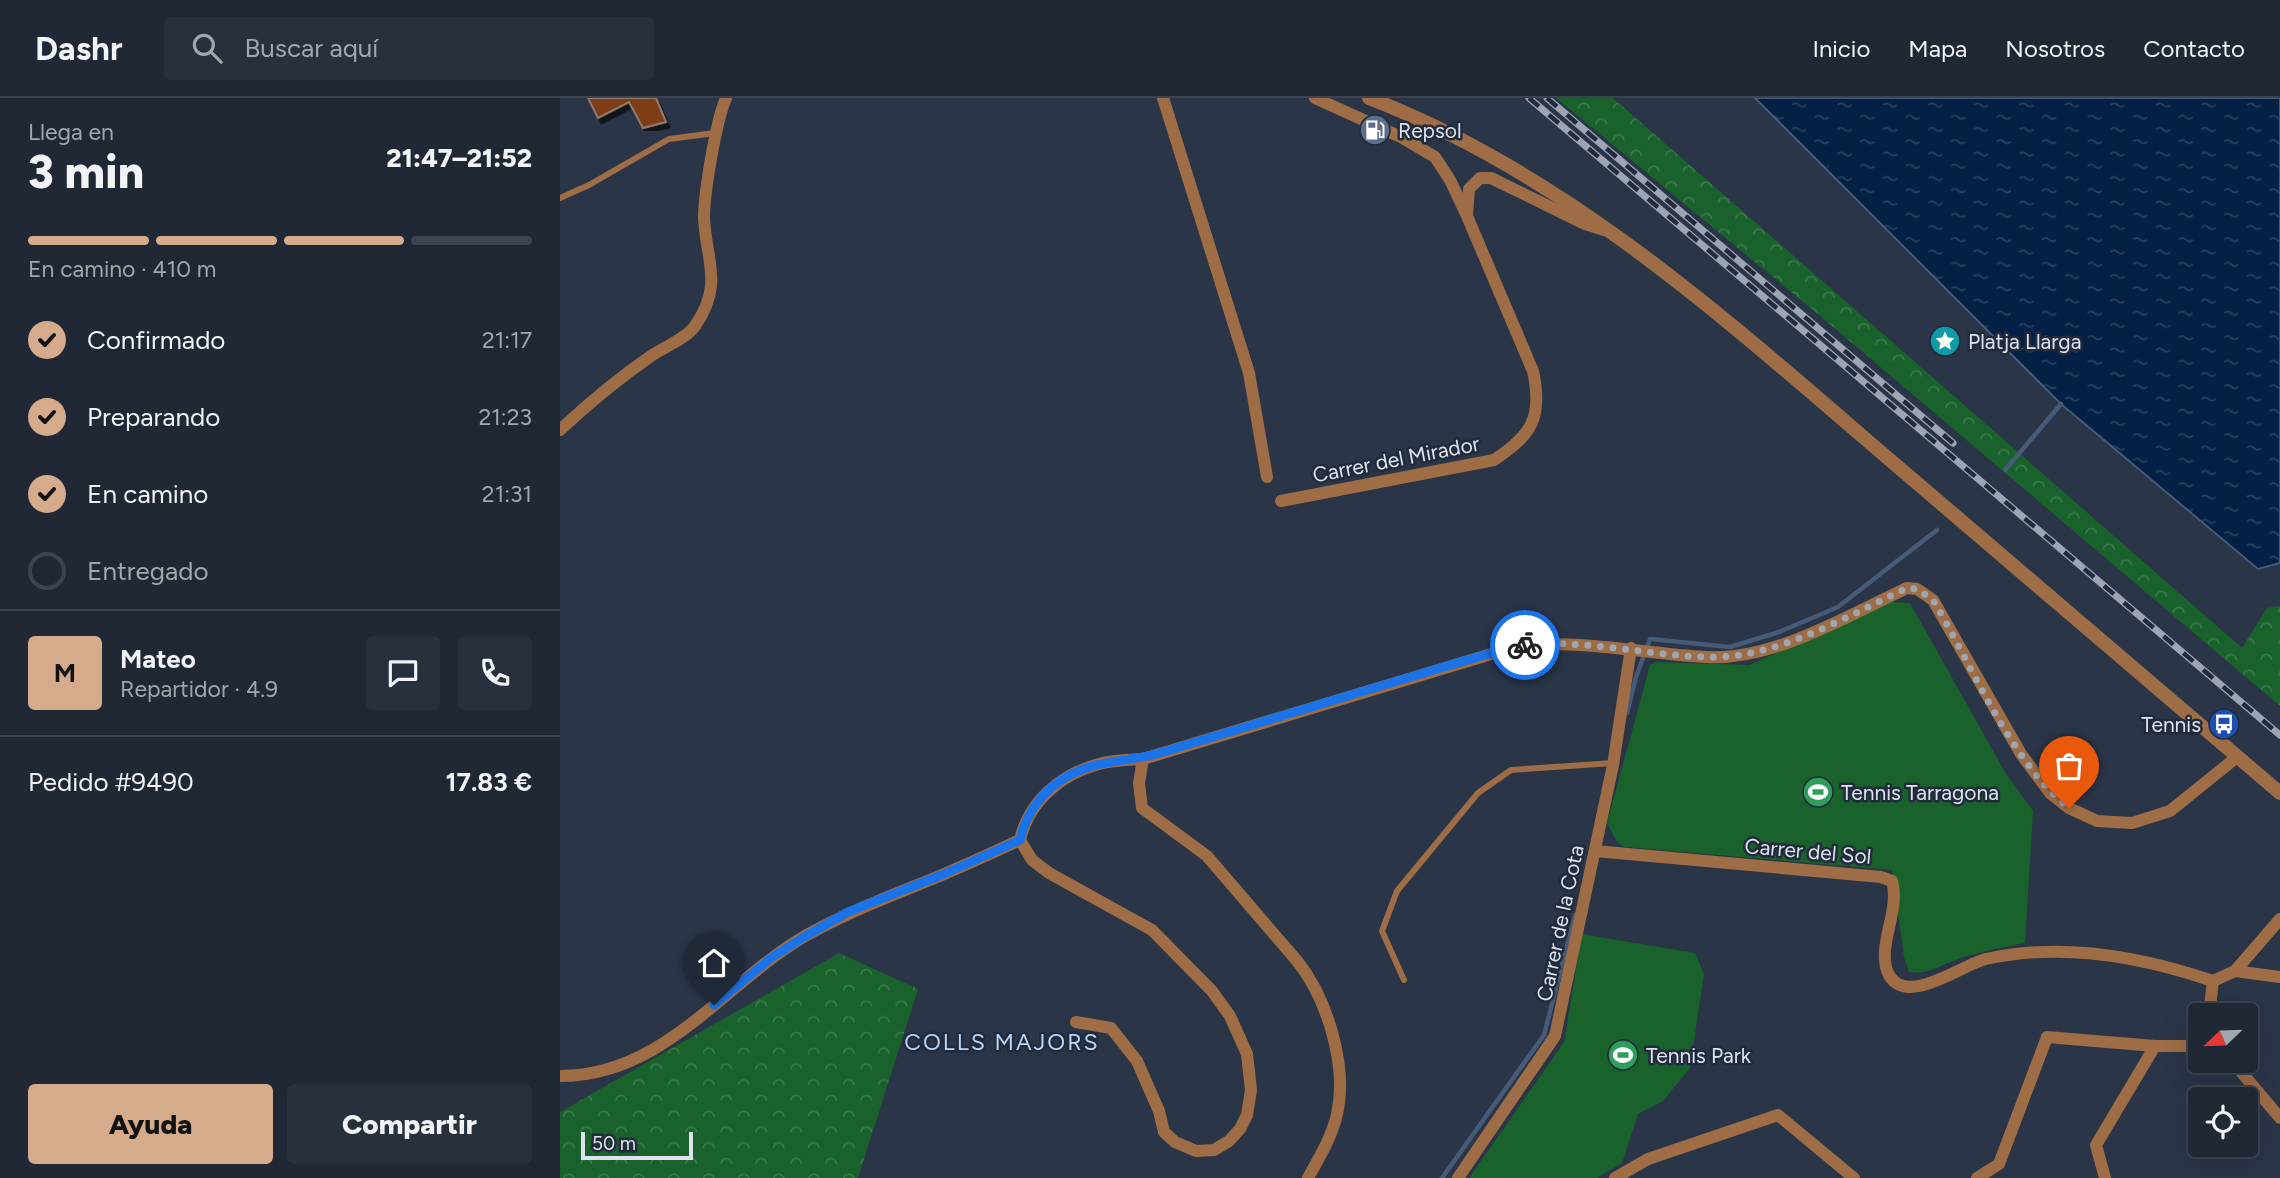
<!DOCTYPE html>
<html lang="es">
<meta charset="utf-8">
<style>
:root{--surface:#202835;--page:#28303d;--text:#f1f3f6;--muted:#a2a6ad;--line:#3d4450;--accent:#d6ab8b}
body{margin:0;font-family:Figtree,sans-serif;background:var(--page);color:var(--text);height:100vh;display:flex;flex-direction:column;font-size:26px;white-space:nowrap}
*{box-sizing:border-box;margin:0}
p{font-size:23px;color:var(--muted)}
.icon{flex:none;width:38px;height:38px;fill:none;stroke:currentColor;stroke-width:2;stroke-linecap:round;stroke-linejoin:round}
.map{position:relative;flex:1;overflow:hidden}
.details{display:flex;flex-direction:column;background:var(--surface);width:560px}
.details>*{flex:none}
.needle{width:46px;rotate:247deg}
.controls{position:absolute;left:1628px;top:905px;display:grid;gap:14px}
.controls a{display:grid;place-items:center;width:70px;height:70px;border-radius:7px;background:var(--surface);box-shadow:0 7px 28px #0002,0 0 0 2px var(--line);font-size:35px}
.scale{position:absolute;left:21px;bottom:18px;width:112px;box-sizing:border-box;padding-left:7px;border:4px solid #dce3ef;border-top:0;font-size:19px;line-height:24px;white-space:nowrap;color:#dce3ef;-webkit-text-stroke:5px #212b3c;paint-order:stroke}
.pin{position:absolute;display:grid;place-items:center;width:60px;height:60px;color:#fff;margin:-72px -30px;border-radius:50% 50% 50% 0;rotate:-45deg;box-shadow:0 0 7px #0007}
.pin .icon{rotate:45deg}
.courier{position:absolute;display:grid;place-items:center;width:70px;height:70px;margin:-35px;border:5px solid #1a73e8;border-radius:50%;background:#fff;color:#222;box-shadow:0 2px 9px #0007}
.summary em{font-style:normal;font-weight:800}
.summary div{display:flex;flex-direction:column-reverse}
.summary{display:flex;align-items:center;justify-content:space-between;height:119px;padding:0 28px}
h1{font-size:46px;font-weight:800;line-height:52px}
.bar{display:grid;grid-template-columns:repeat(4,1fr);gap:10px 7px;align-content:center;height:84px;padding:0 28px}
.bar i{height:9px;border-radius:5px;background:var(--line)}
.bar .current{background:var(--accent)}
.bar p{grid-column:span 4}
.line{display:flex;align-items:center;gap:18px;padding:0 28px;border-top:2px solid var(--line)}
.line div{flex:1}
.round{display:grid;place-items:center;flex:none;width:74px;height:74px;border-radius:7px;background:var(--page)}
ol{padding:0 28px;list-style:none}
li{display:flex;align-items:center;gap:21px;height:77px}
li p{margin-inline-start:auto}
li .icon{padding:7px;border-radius:50%;background:var(--accent);color:#111;stroke-width:4}
li:last-child{color:var(--muted)}
li i{width:38px;height:38px;border:4px solid var(--line);border-radius:50%}
.action{display:flex;gap:14px;margin-top:auto;padding:14px 28px}
.action a{flex:1;height:80px;border-radius:7px;background:var(--accent);color:#111;font-size:28px;font-weight:800;line-height:80px;text-align:center}
.action a+a{background:var(--page);color:var(--text)}
header{display:flex;align-items:center;gap:42px;box-sizing:border-box;height:98px;padding:0 35px;background:var(--surface);border-bottom:2px solid var(--line)}
header strong{font-size:33px}
nav{display:flex;gap:38px;margin-inline-start:auto;font-size:24px}
.search{width:490px;height:63px;background:var(--page);display:flex;align-items:center;gap:18px;box-sizing:border-box;padding:0 24px;border-radius:7px;color:var(--muted);font-size:26px}
main{display:flex;flex:1;min-height:0}
.map>svg:first-child{display:block}
</style>
<header>
<strong>Dashr</strong>
<div class="search"><svg class="icon" aria-label="search" viewBox="0 0 24 24"><circle cx="10" cy="10" r="6"/><path d="M15 15l6 6"/></svg>Buscar aquí</div>
<nav><a>Inicio</a><a>Mapa</a><a>Nosotros</a><a>Contacto</a></nav>
</header>
<main>
<section class="details">
<div class="summary"><div><h1>3 min</h1><p>Llega en</p></div><em>21:47–21:52</em></div>
<div class="bar"><i class="current"></i><i class="current"></i><i class="current"></i><i></i><p>En camino · 410 m</p></div>
<ol>
<li><svg class="icon" aria-label="check" viewBox="0 0 24 24"><path d="M5 12l5 5 9-10"/></svg>Confirmado<p>21:17</p></li>
<li><svg class="icon" aria-label="check" viewBox="0 0 24 24"><path d="M5 12l5 5 9-10"/></svg>Preparando<p>21:23</p></li>
<li><svg class="icon" aria-label="check" viewBox="0 0 24 24"><path d="M5 12l5 5 9-10"/></svg>En camino<p>21:31</p></li>
<li><i></i>Entregado</li>
</ol>
<div class="line" style="height:126px"><b class="round" style="background:var(--accent);color:#111">M</b><div><b>Mateo</b><p>Repartidor · 4.9</p></div><a class="round"><svg class="icon" aria-label="chat" viewBox="0 0 24 24"><path d="M4 5h16v11H9l-5 4z"/></svg></a><a class="round"><svg class="icon" aria-label="phone" viewBox="0 0 24 24"><path d="M5 4h4l2 5-3 2q2 4 5 5l2-3 5 2v4C11 20 4 13 5 4z"/></svg></a></div>
<div class="line" style="height:91px"><div>Pedido #9490</div><b>17.83 €</b></div>
<div class="action"><a>Ayuda</a><a>Compartir</a></div>
</section>
<div class="map">
<svg width="1720" height="1080" viewBox="0 0 1720 1080">
<defs>
<pattern id="forest-crowns" width="20" height="18" patternUnits="userSpaceOnUse" patternTransform="scale(1.75)"><rect width="20" height="18" fill="#19622c"/><path d="M2 6a3 3 0 1 1 6 0M12 15a3 3 0 1 1 6 0" fill="none" stroke="#3a784b"/></pattern>
<pattern id="water-ripples" width="26" height="14" patternUnits="userSpaceOnUse" patternTransform="scale(1.75)"><rect width="26" height="14" fill="#042145"/><path d="M2 4q2-2 4 0t4 0M15 11q2-2 4 0t4 0" fill="none" stroke="#284160"/></pattern>
<filter id="shadow"><feDropShadow dx="3.5" dy="5.5" stdDeviation="0" flood-color="#0009"/></filter>
</defs>
<rect width="100%" height="100%" fill="#2a3547"/>
<g fill="#19622c">
<path d="M1331,504L1350,505L1446,676L1473,713L1465,845C1441,850 1416,854 1393,863C1375,870 1369,876 1349,874L1344,859L1332,772L1065,749L1057,744L1047,725L1090,567L1096,564L1189,567Z"/>
<polygon points="1022,836 1135,855 1144,876 1130,970 1103,1003 1078,1016 1062,1065 1037,1080 909,1080 1004,944"/>
</g>
<g fill="url(#forest-crowns)">
<polygon points="996,0 1053,0 1682,550 1707,510 1720,508 1720,608 1259,217"/>
<polygon points="279,855 358,891 298,1080 0,1080 0,1014"/>
</g>
<polygon fill="url(#water-ripples)" stroke="#455b78" stroke-width="2" points="1195,0 1720,0 1720,465 1698,471 1501,306"/>
<g fill="none" stroke-linecap="round" stroke-linejoin="round">
<g stroke="#455b78" stroke-width="4.5">
<polyline points="1445,372 1501,306"/>
<polyline points="1067,615 1076,579 1090,541 1170,549 1219,534 1278,509 1377,432"/>
<polyline points="882,1080 984,937 1015,817"/>
</g>
</g>
<polygon fill="#7e3e18" stroke="#91796d" stroke-width="2" filter="url(#shadow)" points="28,0 96,0 106,24 83,30 69,4 38,20"/>
<g fill="none" stroke-linecap="round" stroke-linejoin="round">
<g stroke="#9e6c45" stroke-width="6">
<polyline points="0,100 29,87 109,41 155,35"/>
<polyline points="844,882 822,833 837,793 918,695 951,672 1053,665"/>
</g>
<g stroke="#9e6c45" stroke-width="12">
<polyline points="603,0 689,275 707,379"/>
<polyline points="907,117 909,91 920,80 931,80 1025,126 1044,132"/>
<path d="M0,332C29,305 59,280 91,258C104,249 126,241 135,228C164,186 146,163 144,120C144,95 156,23 166,0"/>
<path d="M721,403L934,362C972,337 983,319 973,273L907,118L890,82L875,59L841,39L755,0"/>
<path d="M583,661L579,685L582,710L647,758L738,864C767,901 788,968 777,1016C772,1039 759,1060 748,1080"/>
<path d="M1035,753L1321,779L1332,783C1341,813 1315,850 1329,877C1347,909 1401,867 1426,861C1502,844 1580,858 1653,883L1675,873L1720,879"/>
<polyline points="1675,873 1720,821"/>
<polyline points="1649,917 1653,883"/>
<path d="M516,924L551,930L577,963L599,1013L604,1034L615,1044L636,1053L654,1052L669,1043L680,1031L687,1017L691,992L687,956L670,918L652,893L592,832L489,775L472,762L460,742C469,703 501,676 539,666C553,662 569,662 583,661L948,551C1014,538 1079,556 1146,559C1213,563 1287,518 1347,490L1357,491L1373,502L1461,656L1490,695L1509,710L1537,723L1572,725L1610,713L1677,659"/>
<polyline points="1667,962 1677,969 1720,1020"/>
<path d="M0,978C104,978 163,886 245,838C289,813 336,796 382,777C408,766 434,754 460,742"/>
<polyline points="898,1080 995,938 1053,667 1071,550"/>
<polyline points="1055,1080 1088,1061 1218,1017 1294,1080"/>
<polyline points="1417,1080 1439,1066 1487,939 1595,948 1640,948"/>
<polyline points="1545,1080 1536,1047 1595,948"/>
</g>
<path stroke="#9e6c45" stroke-width="14" d="M809,0C1003,75 1160,216 1316,350C1451,465 1585,580 1720,695"/>
<g stroke="#9da5b4" stroke-width="7">
<g id="rail">
<polyline points="969,0 1720,637"/>
<polyline points="987,0 1393,345"/>
</g>
</g>
<use href="#rail" stroke="#212b3c" stroke-width="4.5" stroke-dasharray="13" stroke-linecap="butt"/>
</g>
<g fill="none" stroke-linecap="round" stroke-linejoin="round">
<path stroke="#9ea6b4" stroke-width="7" stroke-dasharray="0 12.6" d="M965,547C985,544 1004,546 1024,547C1065,550 1106,558 1146,559C1214,562 1287,518 1347,490L1357,491L1373,502C1412,567 1450,663 1509,710"/>
<path stroke="#1a73e8" stroke-width="9" d="M154,907L211,860L244,839L288,814L384,776L460,742C466,714 485,690 510,677C539,661 572,664 603,654C681,630 759,606 837,583C879,571 922,556 965,547"/>
</g>
<defs>
<g id="fuel-disc" transform="scale(1.575)"><circle r="9.5" fill="#5c6f8a" stroke="#212b3c"/><path d="M-5.5-6h7V0h2V4h1.3V-2.5L3-4.5l.8-.8L6-3V5H2.5V1h-1V6h-7ZM-4.2-4.7v3.2H.2V-4.7Z" fill="#fff"/></g>
<g id="sight-disc" transform="scale(1.575)"><circle r="9.5" fill="#0f9aa8" stroke="#212b3c"/><path d="M0-6L1.8-2.2L6-1.7L2.9 1.2L3.7 5.4L0 3.3L-3.7 5.4L-2.9 1.2L-6-1.7L-1.8-2.2Z" fill="#fff"/></g>
<g id="bus-disc" transform="scale(1.575)"><circle r="9.5" fill="#1a4fb4" stroke="#212b3c"/><path d="M-5-6H5V4H4V6H2V4H-2V6H-4V4H-5ZM-3.5-4V0h7V-4ZM-3.5 1.2v1.5H-2V1.2ZM2 1.2v1.5H3.5V1.2Z" fill="#fff"/></g>
<g id="stadium-disc" transform="scale(1.575)"><circle r="9.5" fill="#2e9e5b" stroke="#212b3c"/><path d="M0-5a6.5 5 0 1 0 0 10a6.5 5 0 1 0 0-10ZM-3.5-1.8h7v3.6h-7Z" fill="#fff"/></g>
</defs>
<g fill-rule="evenodd">
<use href="#fuel-disc" x="815" y="32"/>
<use href="#sight-disc" x="1385" y="243"/>
<use href="#bus-disc" x="1664" y="626"/>
<use href="#stadium-disc" x="1258" y="694"/>
<use href="#stadium-disc" x="1063" y="957"/>
</g>
<g text-anchor="middle" dominant-baseline="central" stroke-width="5" stroke-linejoin="round" paint-order="stroke">
<g font-size="21" fill="#dce3ef" stroke="#212b3c" text-anchor="start">
<text x="838" y="32">Repsol</text>
<text x="1408" y="243">Platja Llarga</text>
<text x="1641" y="626" text-anchor="end">Tennis</text>
<text x="1281" y="694">Tennis Tarragona</text>
<text x="1086" y="957">Tennis Park</text>
</g>
<g font-size="21" fill="#dce3ef" stroke="#212b3c">
<text transform="translate(836 361) rotate(-11)">Carrer del Mirador</text>
<text transform="translate(1248 753) rotate(5)">Carrer del Sol</text>
<text transform="translate(1000 825) rotate(-78)">Carrer de la Cota</text>
</g>
<g font-size="23" letter-spacing="2" fill="#b5d4f8" stroke="#212b3c">
<text x="442" y="944">COLLS MAJORS</text>
</g>
</g>
</svg>
<div class="controls">
<a><svg class="needle" viewBox="-14 -14 28 28"><path d="M0-13l5 13h-10z" fill="#e53935"/><path d="M0 13l5-13h-10z" fill="#a2a6ad"/></svg></a>
<a><svg class="icon" aria-label="locate" viewBox="0 0 24 24"><circle cx="12" cy="12" r="6"/><path d="M12 2v4M12 18v4M2 12h4M18 12h4"/></svg></a>
</div>
<div class="scale">50 m</div>
<div class="pin" style="left:1509px;top:710px;background:#ea580c"><svg class="icon" aria-label="bag" viewBox="0 0 24 24"><path d="M5 8h14l-1 12H6zM9 8a3 3 0 0 1 6 0"/></svg></div>
<div class="pin" style="left:154px;top:907px;background:#1f2937"><svg class="icon" aria-label="home" viewBox="0 0 24 24"><path d="M3 11l9-7 9 7M6 9v11h12V9"/></svg></div>
<div class="courier" style="left:965px;top:547px"><svg class="icon" aria-label="bike" viewBox="0 0 24 24"><circle cx="6" cy="16" r="4"/><circle cx="18" cy="16" r="4"/><path d="M6 16l4-8h5l3 8M10 8l3 8H6M13 5h3"/></svg></div>
</div>
</main>
